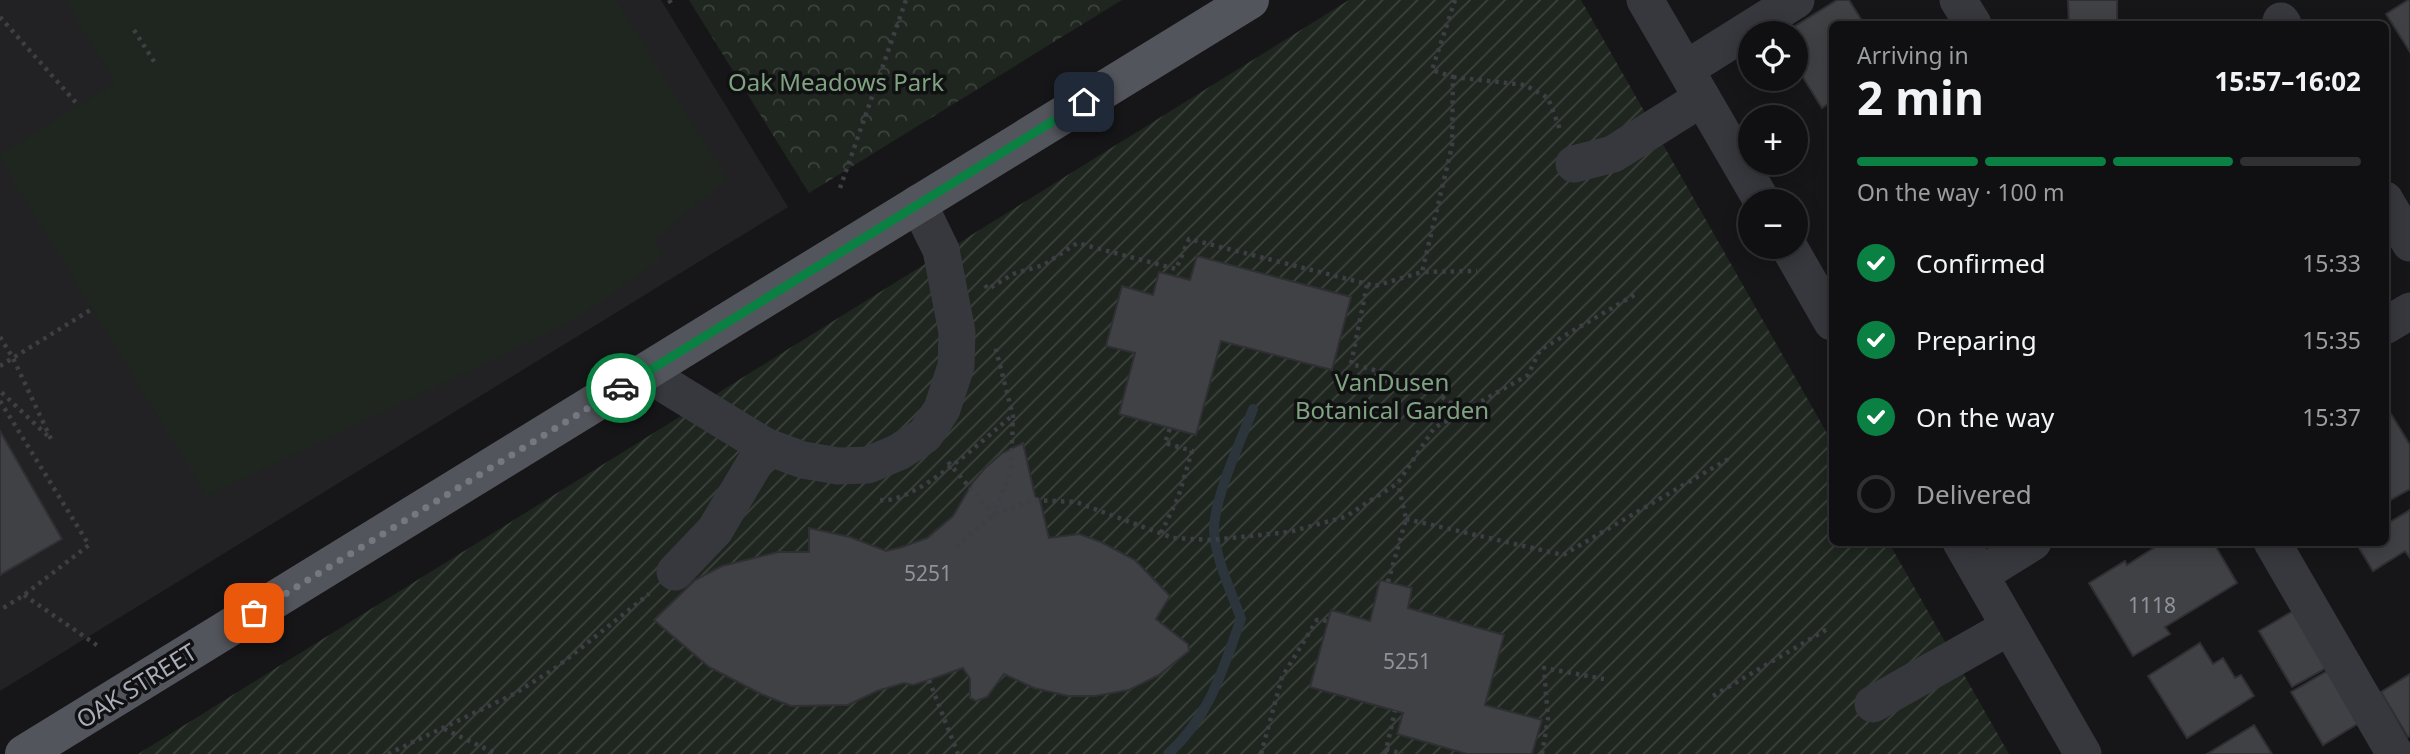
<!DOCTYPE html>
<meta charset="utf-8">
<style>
:root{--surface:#101012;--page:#1e1e20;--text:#f1f3f6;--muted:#9c9d9f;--line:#303032;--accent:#0b8043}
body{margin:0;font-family:"Noto Sans",sans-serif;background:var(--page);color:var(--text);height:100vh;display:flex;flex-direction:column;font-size:26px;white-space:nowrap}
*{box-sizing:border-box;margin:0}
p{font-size:23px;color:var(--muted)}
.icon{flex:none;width:38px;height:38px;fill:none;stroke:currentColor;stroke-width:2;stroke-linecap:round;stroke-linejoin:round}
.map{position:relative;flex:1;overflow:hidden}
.sheet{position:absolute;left:1829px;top:21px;width:560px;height:525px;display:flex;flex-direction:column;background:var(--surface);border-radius:10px;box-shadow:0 4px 18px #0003,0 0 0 2px var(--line)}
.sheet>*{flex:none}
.controls{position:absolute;left:1738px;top:21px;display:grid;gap:14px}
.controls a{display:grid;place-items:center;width:70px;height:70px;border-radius:50%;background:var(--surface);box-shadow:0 4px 18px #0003,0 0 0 2px var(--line);font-size:35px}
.pin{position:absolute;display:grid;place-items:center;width:60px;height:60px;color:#fff;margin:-30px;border-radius:14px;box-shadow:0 4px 10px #0006}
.courier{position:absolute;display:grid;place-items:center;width:70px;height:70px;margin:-35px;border:5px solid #0b8043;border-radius:50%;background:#fff;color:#222;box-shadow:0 2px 9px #0007}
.overview em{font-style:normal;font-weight:700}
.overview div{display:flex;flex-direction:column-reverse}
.overview{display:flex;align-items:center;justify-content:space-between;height:119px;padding:0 28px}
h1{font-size:46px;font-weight:700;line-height:52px}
.bar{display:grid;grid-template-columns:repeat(4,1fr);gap:10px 7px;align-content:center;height:84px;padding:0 28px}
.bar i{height:9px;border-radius:5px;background:var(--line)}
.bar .active{background:var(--accent)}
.bar p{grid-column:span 4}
ol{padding:0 28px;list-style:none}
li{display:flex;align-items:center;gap:21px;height:77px}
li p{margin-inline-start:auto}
li .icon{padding:7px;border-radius:50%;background:var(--accent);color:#fff;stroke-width:4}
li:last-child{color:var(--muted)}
li i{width:38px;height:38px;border:4px solid var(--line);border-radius:50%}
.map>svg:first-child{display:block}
</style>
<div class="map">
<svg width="2410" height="754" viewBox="0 0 2410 754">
<defs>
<pattern id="park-crowns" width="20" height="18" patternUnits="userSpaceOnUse" patternTransform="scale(1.75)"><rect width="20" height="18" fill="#1e261f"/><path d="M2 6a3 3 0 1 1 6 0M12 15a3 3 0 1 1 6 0" fill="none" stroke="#3c433d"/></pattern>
<pattern id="garden-furrows" width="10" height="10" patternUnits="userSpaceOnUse" patternTransform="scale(1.75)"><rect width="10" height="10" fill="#1e261f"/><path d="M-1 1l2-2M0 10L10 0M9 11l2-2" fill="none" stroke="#3c433d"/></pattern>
</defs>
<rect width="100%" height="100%" fill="#161618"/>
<polygon fill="#222225" points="0,0 661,0 788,207 0,691"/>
<polygon fill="url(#park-crowns)" points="689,0 1122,0 809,193"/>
<polygon fill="url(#garden-furrows)" points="1349,0 1581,0 1832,442 1832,542 1889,543 2009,754 138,754"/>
<polygon fill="#1e261f" points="65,0 616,0 727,179 655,239 662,257 587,312 548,333 207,496 0,158 0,154 116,83"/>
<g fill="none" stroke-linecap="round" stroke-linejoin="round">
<path stroke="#2c353c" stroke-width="10" d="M1168,754C1210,716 1222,671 1241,619C1232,593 1213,554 1214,526C1217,491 1240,443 1253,409"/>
</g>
<g fill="#404145" stroke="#303034" stroke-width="2">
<polygon points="1837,0 1849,0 1864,24 1832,24 1832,101 1822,108 1796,66 1796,33 1784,33"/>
<polygon points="2068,0 2117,0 2117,24 2069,24"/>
<polygon points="2408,0 2410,0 2410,52 2386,14"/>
<polygon points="1197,256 1351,297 1332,370 1221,341 1196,435 1119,414 1135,353 1106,346 1122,286 1153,295 1159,272 1190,280"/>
<polygon points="2388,409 2410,445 2410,489 2385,503 2385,411"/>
<polygon points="0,431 62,539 0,575"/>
<polygon points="1023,443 1035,496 1040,500 1049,538 1079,534 1101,542 1135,560 1170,596 1156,619 1188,644 1189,651 1159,675 1129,690 1095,696 1068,696 1034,688 1004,674 987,697 976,701 970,698 970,679 963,668 929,680 913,685 904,683 877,691 848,705 791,706 761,694 709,667 654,620 695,580 722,566 778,552 809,552 809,528 850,537 886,551 899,548 927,538 953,516 973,482 984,469 1002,453"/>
<polygon points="2410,510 2410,558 2405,551 2373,571 2356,543 2385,542 2385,525"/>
<polygon points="2163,542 2171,544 2213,542 2237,583 2165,627 2170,634 2133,656 2089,583 2125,561 2127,565"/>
<polygon points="1380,580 1412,588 1408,608 1504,635 1485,705 1542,720 1532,754 1467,754 1397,734 1403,713 1310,687 1331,610 1370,621"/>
<polygon points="2293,611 2326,668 2292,687 2259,631"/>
<polygon points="2200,643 2213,664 2223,658 2235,678 2241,675 2254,696 2187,738 2148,676"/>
<polygon points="2327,671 2359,723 2323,745 2291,692"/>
<polygon points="2410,674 2410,736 2408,737 2381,692"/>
<polygon points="2254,725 2272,754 2207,754"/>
</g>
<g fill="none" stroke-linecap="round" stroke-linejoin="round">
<g stroke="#3d3f44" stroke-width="4.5" stroke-dasharray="3.5 5" stroke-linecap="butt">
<polyline points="669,0 671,3"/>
<polyline points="1455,0 1432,70 1453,77 1452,146 1422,272 1477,271"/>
<polyline points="0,17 79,106"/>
<polyline points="134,30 155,63"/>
<polyline points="1453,77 1525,85 1548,98 1561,132"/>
<polyline points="840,188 906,0"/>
<polyline points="985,285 988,289 1013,274 1044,265 1077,243 1176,269 1189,239 1375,286 1422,272"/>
<polyline points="1367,285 1351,364 1421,382 1462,411"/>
<polyline points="0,337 13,358 51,439 0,391"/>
<polyline points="0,366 92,309"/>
<polyline points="0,401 89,545 24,595 0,610"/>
<polyline points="948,462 993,515 1011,470 1013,416 995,346"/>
<path d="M880,500C914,505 985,438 1012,416"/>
<polyline points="1406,519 1563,555 1730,458"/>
<polyline points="1161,533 1178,498 1192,451 1165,443 1170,428"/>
<polyline points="956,546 993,515 1032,500 1076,502 1173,538 1211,540 1289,532 1345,517 1398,483 1434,428 1528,375 1540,350 1636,294"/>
<polyline points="1388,582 1406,519 1398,483"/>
<polyline points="24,595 98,646"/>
<polyline points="929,680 958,754"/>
<polyline points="1713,696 1829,628"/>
<polyline points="444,729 497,754"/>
<polyline points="1386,749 1403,754"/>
<polyline points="388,754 514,694 557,667 649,594"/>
<polyline points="1261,754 1282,677 1317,620 1328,621"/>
<polyline points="1385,754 1395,711"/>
<polyline points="1542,754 1548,719 1544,668 1604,679"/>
</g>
<g stroke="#37383d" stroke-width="37">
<polyline points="1645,0 1762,201"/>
<polyline points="1958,0 1973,24"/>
<polyline points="2281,21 2283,24"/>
<polyline points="1686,69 1796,0"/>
<polyline points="1574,164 1613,154 1702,98"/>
<polyline points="2385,200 2410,243"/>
<polyline points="1789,247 1832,322"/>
<polyline points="2385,326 2410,311"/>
<polyline points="646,373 765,446 803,460 838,466 868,465 899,452 925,435 942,409 956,366 957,332 941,250 918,203"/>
<polyline points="1961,542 2083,754"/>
<polyline points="2272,542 2395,754"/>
<polyline points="675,572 715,530 765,446"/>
<polyline points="1980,575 2033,542"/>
<polyline points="1873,704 2009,627"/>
</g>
<polyline stroke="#53555c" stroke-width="38" points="24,754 1250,0"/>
</g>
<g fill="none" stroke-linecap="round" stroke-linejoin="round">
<polyline stroke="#757880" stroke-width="7" stroke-dasharray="0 12.6" points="254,613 621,388"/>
<polyline stroke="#0b8043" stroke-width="9" points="621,388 1084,102"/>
</g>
<g text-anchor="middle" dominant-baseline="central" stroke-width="7" stroke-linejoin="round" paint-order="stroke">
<g font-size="21" fill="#8e929b">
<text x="928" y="573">5251</text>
<text x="2152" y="605">1118</text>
<text x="1407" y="661">5251</text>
</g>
<g font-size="24" fill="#7fa381" stroke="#111113">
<text x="836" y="81">Oak Meadows Park</text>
<text x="1392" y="381">VanDusen<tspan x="1392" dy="28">Botanical Garden</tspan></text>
</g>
<g font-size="24" fill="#a8adb8" stroke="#111113">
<text transform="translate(136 685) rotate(-32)">OAK STREET</text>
</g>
</g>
</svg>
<div class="controls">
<a><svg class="icon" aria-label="locate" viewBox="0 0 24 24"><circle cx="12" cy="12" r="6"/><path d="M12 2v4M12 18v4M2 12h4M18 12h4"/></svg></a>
<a>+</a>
<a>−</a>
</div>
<div class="pin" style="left:254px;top:613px;background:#ea580c"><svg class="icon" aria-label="bag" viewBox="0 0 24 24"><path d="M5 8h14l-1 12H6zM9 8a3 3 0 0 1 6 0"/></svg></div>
<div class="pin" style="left:1084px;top:102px;background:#1f2937"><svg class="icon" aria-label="home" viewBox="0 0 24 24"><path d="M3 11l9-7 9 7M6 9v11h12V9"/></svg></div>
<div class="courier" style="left:621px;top:388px"><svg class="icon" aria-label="car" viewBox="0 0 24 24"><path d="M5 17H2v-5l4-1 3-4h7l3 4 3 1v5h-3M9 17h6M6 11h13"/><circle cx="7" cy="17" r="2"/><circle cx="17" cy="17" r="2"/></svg></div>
<section class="sheet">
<div class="overview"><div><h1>2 min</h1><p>Arriving in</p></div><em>15:57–16:02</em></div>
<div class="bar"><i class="active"></i><i class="active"></i><i class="active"></i><i></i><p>On the way · 100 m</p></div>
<ol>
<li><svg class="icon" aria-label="check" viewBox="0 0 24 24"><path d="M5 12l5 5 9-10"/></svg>Confirmed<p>15:33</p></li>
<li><svg class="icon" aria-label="check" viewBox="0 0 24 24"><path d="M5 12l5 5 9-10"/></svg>Preparing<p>15:35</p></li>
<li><svg class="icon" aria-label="check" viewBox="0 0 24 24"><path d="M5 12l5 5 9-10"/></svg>On the way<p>15:37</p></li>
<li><i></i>Delivered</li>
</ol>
</section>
</div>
